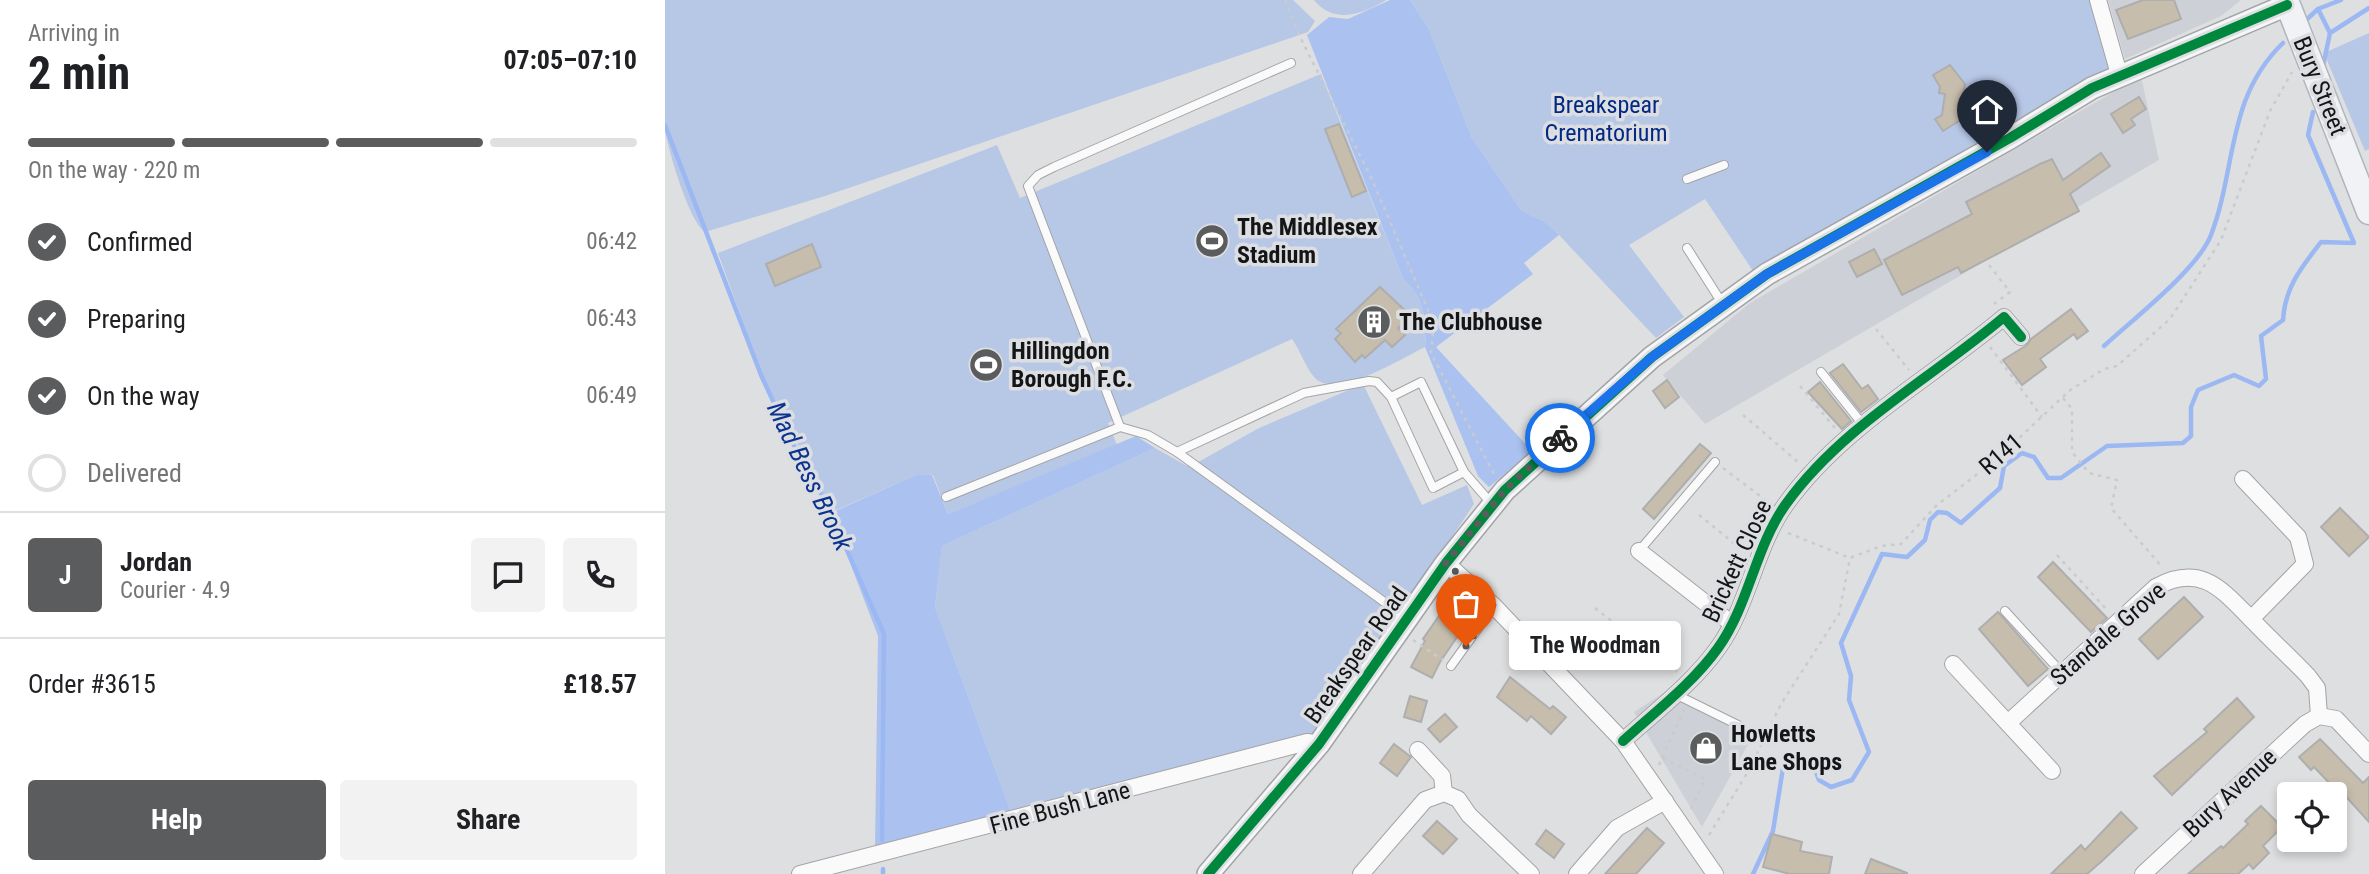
<!DOCTYPE html>
<meta charset="utf-8">
<style>
:root{--surface:#fff;--page:#f2f2f2;--text:#202124;--muted:#757577;--line:#e0e0e0;--accent:#5b5c5d}
body{margin:0;font-family:"Roboto Condensed",sans-serif;background:var(--page);color:var(--text);height:100vh;display:flex;flex-direction:column;font-size:26px;white-space:nowrap}
*{box-sizing:border-box;margin:0}
p{font-size:23px;color:var(--muted)}
.icon{flex:none;width:38px;height:38px;fill:none;stroke:currentColor;stroke-width:2;stroke-linecap:round;stroke-linejoin:round}
.map{position:relative;flex:1;overflow:hidden}
.panel{display:flex;flex-direction:column;background:var(--surface);width:665px}
.panel>*{flex:none}
.tools{position:absolute;left:1612px;top:782px;display:grid;gap:14px}
.tools a{display:grid;place-items:center;width:70px;height:70px;border-radius:7px;background:var(--surface);box-shadow:0 4px 10px #0003;font-size:35px}
.pin{position:absolute;display:grid;place-items:center;width:60px;height:60px;color:#fff;margin:-72px -30px;border-radius:50% 50% 50% 0;rotate:-45deg;box-shadow:0 0 7px #0007}
.pin .icon{rotate:45deg}
.courier{position:absolute;display:grid;place-items:center;width:70px;height:70px;margin:-35px;border:5px solid #1a73e8;border-radius:50%;background:#fff;color:#222;box-shadow:0 2px 9px #0007}
.bubble{position:absolute;height:49px;border-radius:7px;background:var(--surface);box-shadow:0 4px 10px #0003;font-size:23px;font-weight:700;line-height:49px;text-align:center}
.overview em{font-style:normal;font-weight:700}
.overview div{display:flex;flex-direction:column-reverse}
.overview{display:flex;align-items:center;justify-content:space-between;height:119px;padding:0 28px}
h1{font-size:46px;font-weight:700;line-height:52px}
.bar{display:grid;grid-template-columns:repeat(4,1fr);gap:10px 7px;align-content:center;height:84px;padding:0 28px}
.bar i{height:9px;border-radius:5px;background:var(--line)}
.bar .current{background:var(--accent)}
.bar p{grid-column:span 4}
.line{display:flex;align-items:center;gap:18px;padding:0 28px;border-top:2px solid var(--line)}
.line div{flex:1}
.round{display:grid;place-items:center;flex:none;width:74px;height:74px;border-radius:7px;background:var(--page)}
ol{padding:0 28px;list-style:none}
li{display:flex;align-items:center;gap:21px;height:77px}
li p{margin-inline-start:auto}
li .icon{padding:7px;border-radius:50%;background:var(--accent);color:#fff;stroke-width:4}
li:last-child{color:var(--muted)}
li i{width:38px;height:38px;border:4px solid var(--line);border-radius:50%}
.button{display:flex;gap:14px;margin-top:auto;padding:14px 28px}
.button a{flex:1;height:80px;border-radius:7px;background:var(--accent);color:#fff;font-size:28px;font-weight:700;line-height:80px;text-align:center}
.button a+a{background:var(--page);color:var(--text)}
main{display:flex;flex:1;min-height:0}
.map>svg:first-child{display:block}
</style>
<main>
<section class="panel">
<div class="overview"><div><h1>2 min</h1><p>Arriving in</p></div><em>07:05–07:10</em></div>
<div class="bar"><i class="current"></i><i class="current"></i><i class="current"></i><i></i><p>On the way · 220 m</p></div>
<ol>
<li><svg class="icon" aria-label="check" viewBox="0 0 24 24"><path d="M5 12l5 5 9-10"/></svg>Confirmed<p>06:42</p></li>
<li><svg class="icon" aria-label="check" viewBox="0 0 24 24"><path d="M5 12l5 5 9-10"/></svg>Preparing<p>06:43</p></li>
<li><svg class="icon" aria-label="check" viewBox="0 0 24 24"><path d="M5 12l5 5 9-10"/></svg>On the way<p>06:49</p></li>
<li><i></i>Delivered</li>
</ol>
<div class="line" style="height:126px"><b class="round" style="background:var(--accent);color:#fff">J</b><div><b>Jordan</b><p>Courier · 4.9</p></div><a class="round"><svg class="icon" aria-label="chat" viewBox="0 0 24 24"><path d="M4 5h16v11H9l-5 4z"/></svg></a><a class="round"><svg class="icon" aria-label="phone" viewBox="0 0 24 24"><path d="M5 4h4l2 5-3 2q2 4 5 5l2-3 5 2v4C11 20 4 13 5 4z"/></svg></a></div>
<div class="line" style="height:91px"><div>Order #3615</div><b>£18.57</b></div>
<div class="button"><a>Help</a><a>Share</a></div>
</section>
<div class="map">
<svg width="1704" height="874" viewBox="0 0 1704 874">
<rect width="100%" height="100%" fill="#dedfe1"/>
<g fill="#cdd0d6">
<polygon points="1443,0 1576,0 1556,16 1460,59"/>
<polygon points="1476,76 1494,160 1040,424 998,375 1085,303"/>
<polygon points="1000,692 1090,732 1037,827 969,712"/>
</g>
<g fill="#b7c7e6">
<path d="M0,0H628L650,21L643,32L160,196L40,232C24,222 3,150 0,129C0,89 0,41 0,0Z"/>
<path d="M649,0H721C698,14 669,25 649,0Z"/>
<polygon points="745,0 1428,0 1448,72 1343,124 1145,243 1088,271 1040,199 964,245 1019,317 991,338 894,235 879,221 857,211 807,138 764,29"/>
<polygon points="1704,33 1704,149 1700,151 1659,53"/>
<path d="M656,74L738,279C758,295 763,323 760,347C737,358 670,401 649,377C640,366 635,350 627,339L443,423L452,445L283,514L268,475L253,474L167,512L97,375L53,253L332,145L355,198Z"/>
<polygon points="698,384 757,505 802,485 809,504 656,731 346,812 270,607 277,546 490,448 522,466 528,465 594,428"/>
</g>
<g fill="#abc2f0">
<path d="M725,0H745L764,29L807,138L857,211L879,221L894,235L859,263L868,274L771,347L867,451L824,487L813,476L760,347C763,323 758,295 738,279L642,35L664,17L683,19Z"/>
<polygon points="471,436 490,448 277,546 270,607 346,812 210,848 213,636 166,513 253,474 267,475 283,514"/>
</g>
<g fill="none" stroke-linecap="round" stroke-linejoin="round">
<g stroke="#9cb8f2" stroke-width="4.5">
<polyline points="1653,9 1665,33"/>
<polyline points="1639,22 1653,9 1676,0"/>
<polyline points="1658,66 1665,33 1704,8"/>
<polyline points="0,125 96,375 125,438 162,505 219,634 217,840"/>
<path d="M1439,346C1467,320 1533,269 1546,235C1572,167 1561,98 1618,43"/>
<polyline points="218,869 218,874"/>
<path d="M1088,874L1108,831L1118,768L1129,756L1149,767L1154,780L1166,787L1187,780L1204,752L1184,700L1186,676L1176,643L1217,554L1242,557L1260,540L1265,520L1273,512L1282,513L1296,523L1335,488L1339,466L1357,453L1369,457L1383,478H1396L1442,446L1518,443L1526,436V407L1533,390L1569,375L1594,386L1601,379L1596,336L1618,320C1620,287 1636,268 1656,242L1689,243L1643,135L1648,112"/>
</g>
</g>
<g fill="#c7bdac" stroke="#aeaeae" stroke-width="2">
<polygon points="1478,0 1509,0 1516,19 1463,39 1451,10"/>
<polygon points="1285,65 1300,84 1294,121 1278,131 1270,119 1277,115 1280,94 1274,93 1275,87 1268,75"/>
<polygon points="1474,97 1481,109 1466,119 1470,125 1458,133 1446,114"/>
<polygon points="674,124 701,191 687,197 660,129"/>
<polygon points="1436,153 1445,166 1405,194 1414,211 1296,273 1293,267 1237,295 1219,260 1307,214 1301,202 1375,164 1387,159 1398,180"/>
<polygon points="147,244 156,267 110,286 101,264"/>
<polygon points="1209,249 1217,264 1192,277 1184,262"/>
<polygon points="715,287 746,316 733,328 740,335 727,347 720,340 700,358 697,355 690,362 670,339 676,333 671,329"/>
<polygon points="1406,309 1423,331 1412,339 1409,334 1375,359 1381,367 1357,385 1338,360 1362,345 1366,339"/>
<polygon points="1178,364 1197,389 1203,385 1213,399 1196,412 1165,373"/>
<polygon points="1002,380 1014,397 1000,408 988,391"/>
<polygon points="1155,382 1186,421 1177,429 1143,392"/>
<polygon points="1035,444 1046,453 989,519 978,509"/>
<polygon points="1675,508 1704,537 1684,556 1656,527"/>
<polygon points="1388,562 1442,618 1426,632 1373,577"/>
<polygon points="1519,597 1538,617 1493,659 1474,639"/>
<polygon points="781,606 803,621 775,662 767,678 746,667 760,641 758,639"/>
<polygon points="1333,612 1383,669 1363,686 1314,629"/>
<polygon points="845,677 885,709 888,706 901,717 886,734 866,716 862,721 832,697"/>
<polygon points="745,696 762,701 756,722 739,717"/>
<polygon points="1572,698 1589,717 1507,795 1489,776 1542,732 1539,729"/>
<polygon points="780,714 792,727 775,742 763,729"/>
<polygon points="1655,739 1698,783 1704,777 1704,822 1675,790 1673,792 1649,767 1646,770 1634,757"/>
<polygon points="729,744 746,757 732,776 715,763"/>
<polygon points="1596,806 1617,827 1598,846 1604,853 1588,869 1584,864 1573,874 1523,874 1556,846 1558,848 1583,824 1580,821"/>
<polygon points="1456,812 1472,828 1437,861 1422,874 1386,874 1416,845 1420,850"/>
<polygon points="772,821 792,839 778,854 758,836"/>
<polygon points="982,828 999,843 971,874 940,874"/>
<polygon points="881,830 899,844 889,858 871,844"/>
<polygon points="1107,834 1137,842 1135,851 1167,857 1164,874 1125,874 1098,867"/>
<polygon points="1206,859 1242,873 1242,874 1200,874"/>
</g>
<g fill="none" stroke-linecap="round" stroke-linejoin="round">
<g stroke="#a4a4a6" stroke-width="10">
<g id="lane">
<polyline points="1022,179 1059,165"/>
<polyline points="1022,248 1057,303"/>
<polyline points="1156,372 1199,426"/>
<polyline points="726,397 768,488 799,472"/>
<polyline points="455,427 363,186 373,175 389,167 626,63"/>
<polyline points="512,452 740,617"/>
<polyline points="281,497 455,427 483,435 512,452 639,393 704,381 712,382 726,397 756,382 799,472 826,503"/>
<polyline points="974,551 1050,462"/>
<polyline points="1340,611 1397,673"/>
<polyline points="786,666 829,606"/>
<polyline points="1010,694 1073,725"/>
</g>
</g>
<g stroke="#a4a4a6" stroke-width="18">
<g id="street">
<polyline points="1433,0 1454,74"/>
<polyline points="1578,479 1633,537 1640,564 1586,619"/>
<polyline points="974,551 1066,623"/>
<polyline points="781,563 829,606 958,741 1050,874"/>
<polyline points="1288,664 1387,771"/>
<polyline points="1654,716 1671,719 1704,754"/>
<path d="M1343,723L1491,587C1537,562 1558,591 1588,621C1606,640 1625,657 1643,676L1652,688L1654,716"/>
<path d="M958,741C990,712 1028,683 1053,648C1084,605 1090,547 1121,504C1177,426 1268,377 1339,317L1356,337"/>
<polyline points="753,750 777,776 779,793"/>
<polyline points="135,874 642,742 654,744"/>
<polyline points="696,874 760,800 779,793 793,799 804,815 866,874"/>
<polyline points="912,874 952,828 1000,801"/>
<polyline points="1478,874 1640,724 1654,716"/>
</g>
</g>
<g stroke="#a4a4a6" stroke-width="24">
<polyline id="secondary" points="543,874 654,744 781,563 840,490 987,357 1102,274 1345,138 1427,88 1622,5"/>
</g>
<g stroke="#b1b5bc" stroke-width="27">
<polyline id="primary" points="1621,0 1704,212"/>
</g>
<g stroke="#cacbcc" stroke-width="2.5" stroke-dasharray="3.5 5" stroke-linecap="butt">
<polyline points="620,0 638,43 705,175 769,324 766,353 830,476"/>
<polyline points="1324,265 1345,292 1329,304"/>
<polyline points="1211,329 1244,370"/>
<polyline points="1325,347 1377,417"/>
<polyline points="1135,386 1170,428"/>
<polyline points="1398,398 1407,409 1407,452 1424,473 1452,480 1446,508 1498,568"/>
<polyline points="1078,415 1133,462"/>
<polyline points="1058,468 1103,502"/>
<polyline points="1034,515 1081,553"/>
<polyline points="1123,533 1185,558"/>
<polyline points="1392,555 1442,610"/>
<polyline points="930,608 1012,672"/>
<polyline points="748,640 778,660"/>
<polyline points="997,758 1019,710"/>
<polyline points="994,765 997,758 1040,779 1026,809"/>
<polyline points="1044,835 1084,770 1116,704 1174,614 1185,558 1216,546 1236,544 1272,505 1332,459 1404,391 1439,369 1452,366 1505,319 1556,240 1605,111 1627,72"/>
</g>
<use href="#lane" stroke="#fafafa" stroke-width="8"/>
<use href="#street" stroke="#fafafa" stroke-width="16"/>
<use href="#secondary" stroke="#f5f6f8" stroke-width="21"/>
<use href="#primary" stroke="#f0f2f5" stroke-width="24"/>
<g stroke="#dddee2" stroke-width="15">
<g id="cycleway">
<path d="M958,741C990,712 1028,683 1053,648C1084,605 1090,547 1121,504C1177,426 1268,377 1339,317L1356,337"/>
<polyline points="543,874 654,744 781,563 840,490 987,357 1102,274 1345,138 1427,88 1622,5"/>
</g>
</g>
<use href="#cycleway" stroke="#00873e" stroke-width="10"/>
</g>
<g fill="none" stroke-linecap="round" stroke-linejoin="round">
<polyline stroke="#5b5c5d" stroke-width="7" stroke-dasharray="0 12.6" points="801,646 829,606 781,563 840,490 895,438"/>
<polyline stroke="#1a73e8" stroke-width="9" points="895,438 987,357 1102,274 1322,152"/>
</g>
<defs>
<g id="stadium-disc" transform="scale(1.75)"><circle r="9.5" fill="#5b5c5d" stroke="#dddee2"/><path d="M0-5a6.5 5 0 1 0 0 10a6.5 5 0 1 0 0-10ZM-3.5-1.8h7v3.6h-7Z" fill="#fff"/></g>
<g id="building-disc" transform="scale(1.75)"><circle r="9.5" fill="#5b5c5d" stroke="#dddee2"/><path d="M-4-6H4V6H1V3H-1V6H-4ZM-2.5-4.3h1.7v1.8h-1.7ZM.8-4.3h1.7v1.8H.8ZM-2.5-1h1.7V.8h-1.7ZM.8-1h1.7V.8H.8Z" fill="#fff"/></g>
<g id="shop-disc" transform="scale(1.75)"><circle r="9.5" fill="#5b5c5d" stroke="#dddee2"/><path d="M-5-2.5h2.3a2.7 3.5 0 0 1 5.4 0H5L5.5 6h-11ZM-1.5-2.5h3a1.5 2.3 0 0 0-3 0Z" fill="#fff"/></g>
</defs>
<g fill-rule="evenodd">
<use href="#stadium-disc" x="547" y="241"/>
<use href="#building-disc" x="709" y="322"/>
<use href="#stadium-disc" x="321" y="365"/>
<use href="#shop-disc" x="1041" y="748"/>
</g>
<g text-anchor="middle" dominant-baseline="central" stroke-width="7" stroke-linejoin="round" paint-order="stroke">
<g font-size="24" fill="#141516" stroke="#dddee2">
<text transform="translate(1655 86) rotate(68)">Bury Street</text>
<text transform="translate(1336 454) rotate(-41)">R141</text>
<text transform="translate(1072 561) rotate(-65)">Brickett Close</text>
<text transform="translate(1443 634) rotate(-41)">Standale Grove</text>
<text transform="translate(691 655) rotate(-55)">Breakspear Road</text>
<text transform="translate(1565 793) rotate(-43)">Bury Avenue</text>
<text transform="translate(395 808) rotate(-15)">Fine Bush Lane</text>
</g>
<g font-size="24" fill="#022984" stroke="#dddee2">
<text x="941" y="105">Breakspear<tspan x="941" dy="28">Crematorium</tspan></text>
</g>
<g font-size="24" font-weight="bold" fill="#141516" stroke="#dddee2" text-anchor="start">
<text x="572" y="227">The Middlesex<tspan x="572" dy="28">Stadium</tspan></text>
<text x="734" y="322">The Clubhouse</text>
<text x="346" y="351">Hillingdon<tspan x="346" dy="28">Borough F.C.</tspan></text>
<text x="1066" y="734">Howletts<tspan x="1066" dy="28">Lane Shops</tspan></text>
</g>
<g font-size="26" font-style="italic" fill="#0b348f" stroke="#dddee2">
<text transform="translate(145 476) rotate(64)">Mad Bess Brook</text>
</g>
</g>
</svg>
<div class="tools">
<a><svg class="icon" aria-label="locate" viewBox="0 0 24 24"><circle cx="12" cy="12" r="6"/><path d="M12 2v4M12 18v4M2 12h4M18 12h4"/></svg></a>
</div>
<div class="pin" style="left:801px;top:646px;background:#ea580c"><svg class="icon" aria-label="bag" viewBox="0 0 24 24"><path d="M5 8h14l-1 12H6zM9 8a3 3 0 0 1 6 0"/></svg></div>
<div class="pin" style="left:1322px;top:152px;background:#1f2937"><svg class="icon" aria-label="home" viewBox="0 0 24 24"><path d="M3 11l9-7 9 7M6 9v11h12V9"/></svg></div>
<div class="courier" style="left:895px;top:438px"><svg class="icon" aria-label="bike" viewBox="0 0 24 24"><circle cx="6" cy="16" r="4"/><circle cx="18" cy="16" r="4"/><path d="M6 16l4-8h5l3 8M10 8l3 8H6M13 5h3"/></svg></div>
<div class="bubble" style="left:844px;top:621px;width:172px">The Woodman</div>
</div>
</main>
